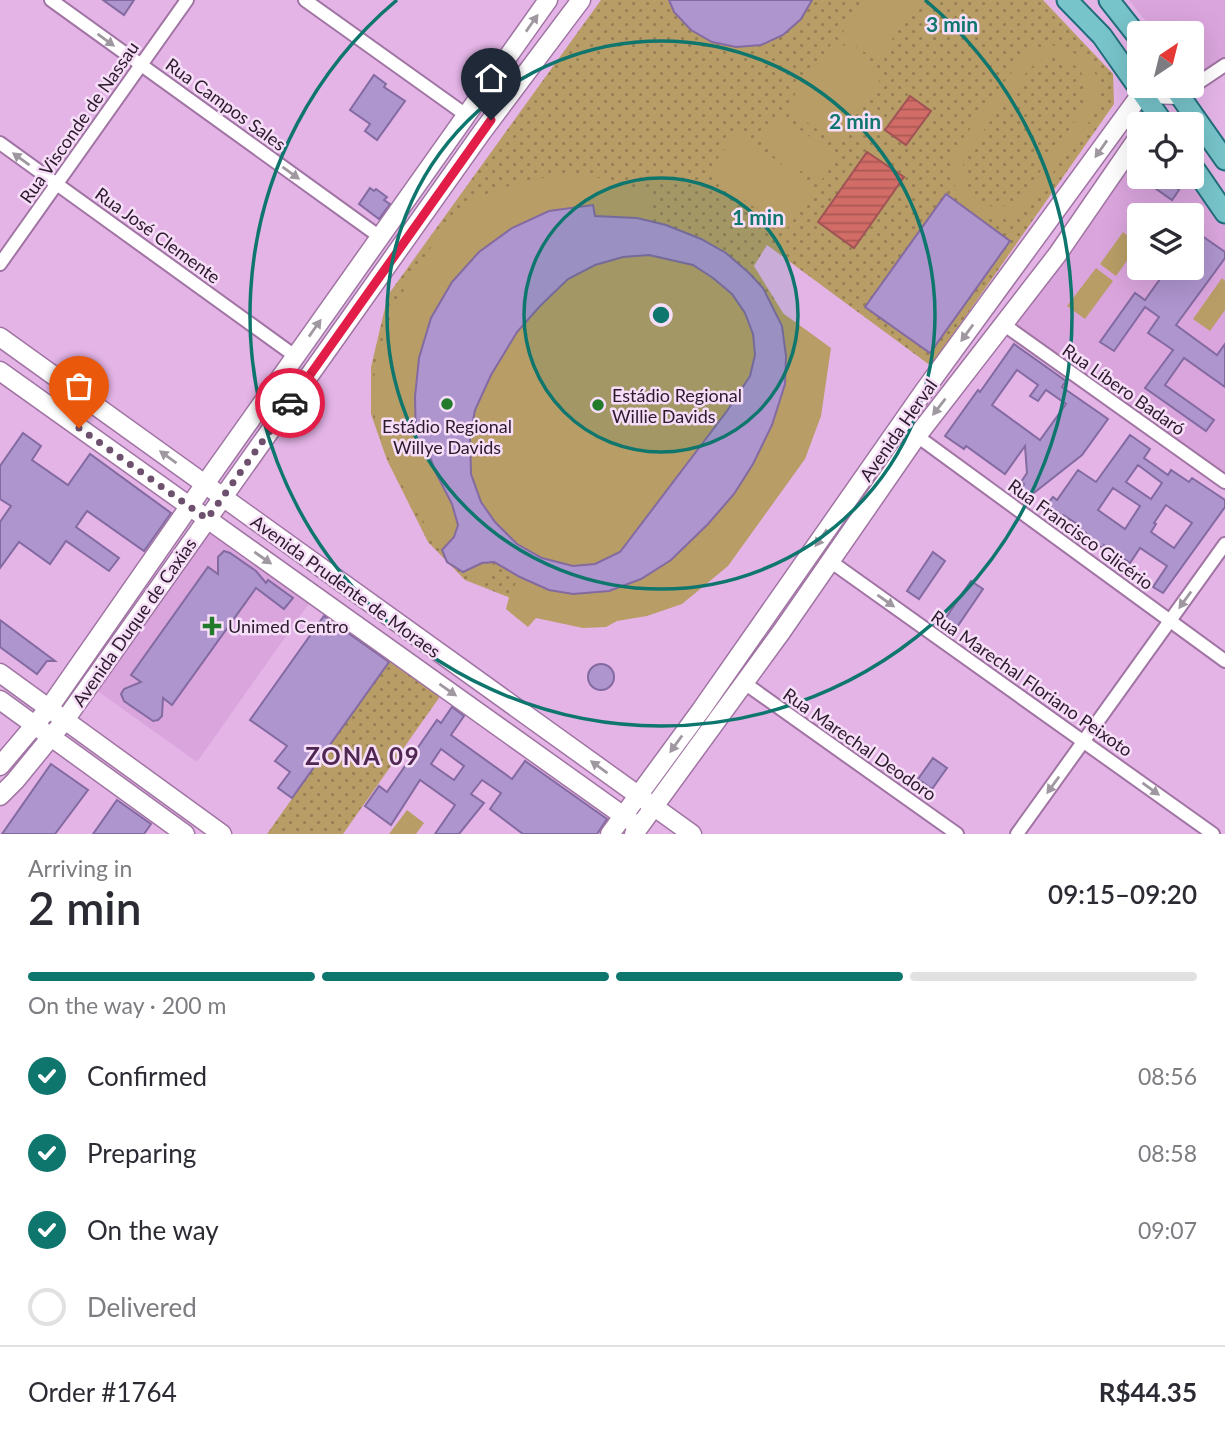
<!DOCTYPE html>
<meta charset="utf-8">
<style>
:root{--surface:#fff;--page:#f7f7f7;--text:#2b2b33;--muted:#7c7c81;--line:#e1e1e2;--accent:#0f766e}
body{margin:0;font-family:Lato,sans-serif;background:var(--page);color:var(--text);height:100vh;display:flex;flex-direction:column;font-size:26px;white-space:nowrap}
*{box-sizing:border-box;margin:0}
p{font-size:23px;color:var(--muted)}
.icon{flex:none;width:38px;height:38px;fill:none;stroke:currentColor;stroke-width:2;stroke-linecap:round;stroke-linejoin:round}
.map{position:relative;height:834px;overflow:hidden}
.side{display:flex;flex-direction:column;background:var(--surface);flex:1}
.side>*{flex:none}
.needle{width:46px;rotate:35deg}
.controls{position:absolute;left:1127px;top:21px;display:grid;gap:14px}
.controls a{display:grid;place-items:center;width:77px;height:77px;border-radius:7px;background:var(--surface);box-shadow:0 7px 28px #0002;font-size:35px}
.pin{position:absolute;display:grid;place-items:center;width:60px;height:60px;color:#fff;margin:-72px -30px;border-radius:50% 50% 50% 0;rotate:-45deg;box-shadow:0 0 7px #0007}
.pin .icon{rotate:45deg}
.courier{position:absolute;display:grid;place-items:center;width:70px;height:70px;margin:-35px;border:5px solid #e11d48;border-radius:50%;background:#fff;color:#222;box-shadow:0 2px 9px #0007}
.overview em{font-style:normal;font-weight:600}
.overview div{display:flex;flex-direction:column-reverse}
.overview{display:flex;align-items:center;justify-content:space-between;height:119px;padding:0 28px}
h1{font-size:46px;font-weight:600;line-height:52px}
.bar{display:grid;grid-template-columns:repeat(4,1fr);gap:10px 7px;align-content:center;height:84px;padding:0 28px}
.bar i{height:9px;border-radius:5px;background:var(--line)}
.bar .on{background:var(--accent)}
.bar p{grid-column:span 4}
.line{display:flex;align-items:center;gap:18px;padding:0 28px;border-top:2px solid var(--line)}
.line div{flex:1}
ol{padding:0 28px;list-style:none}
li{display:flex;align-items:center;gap:21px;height:77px}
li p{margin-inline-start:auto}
li .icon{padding:7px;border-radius:50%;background:var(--accent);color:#fff;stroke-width:4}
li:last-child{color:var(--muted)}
li i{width:38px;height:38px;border:4px solid var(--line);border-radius:50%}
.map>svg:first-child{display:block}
</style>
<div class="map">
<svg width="1225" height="834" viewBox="0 0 1225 834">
<defs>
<pattern id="grass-dots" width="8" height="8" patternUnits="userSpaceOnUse" patternTransform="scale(1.75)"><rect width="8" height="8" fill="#b89d66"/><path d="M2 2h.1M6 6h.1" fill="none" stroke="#967f54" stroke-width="1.8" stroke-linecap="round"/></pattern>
<pattern id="water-rules" width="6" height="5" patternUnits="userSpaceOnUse" patternTransform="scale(1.75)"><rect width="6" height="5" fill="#d26c66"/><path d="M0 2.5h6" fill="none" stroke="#ab5854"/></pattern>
</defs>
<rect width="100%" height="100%" fill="#e4b4e7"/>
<g fill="#daa5dd" fill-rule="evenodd">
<polygon points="1129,0 1225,0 1225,57 1192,81 1192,33 1155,33"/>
<path d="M1139,136V177H1192L1225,213V481L1009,328ZM1139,215H1192V268H1139Z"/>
<polygon points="207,519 315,595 197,762 89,685"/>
</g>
<g fill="url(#grass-dots)">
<polygon points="601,0 1043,0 1113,74 1114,104 931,366 767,245 754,266 788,321 526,604 465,580 428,542 387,460 371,414 371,367 388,295"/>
<polygon points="396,652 446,688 343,834 267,834"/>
</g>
<g fill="#b89d66" fill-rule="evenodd">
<polygon points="866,0 920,0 877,61 841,35"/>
<polygon points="835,39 884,74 835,142 786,107"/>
<path d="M1051,45C1085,52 1110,75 1095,111C1090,123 1081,133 1074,143C1059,164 1044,185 1029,206C1014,217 995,222 978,214C957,202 947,176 954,154C958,142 969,132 975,122C990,102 1005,81 1020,61L1031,51ZM1048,57C1079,59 1092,77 1084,107C1069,128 1029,196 1009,204C997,210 983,206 975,197C963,185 962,173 964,157L1029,69L1039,61Z"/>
<polygon points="780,115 838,157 819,184 761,142"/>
<polygon points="737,132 816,189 786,230 707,173"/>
<path d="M563,174L607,179L652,193V221L701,239L726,253L763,288L773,306L831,348L821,416L805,459L728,566L682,604L647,616L617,621L606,627L583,628L536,618L528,627L506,609L509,597L519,577L494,562L480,583C470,577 457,571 449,563C445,560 444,554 441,549C416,510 369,438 373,390C376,346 394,304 418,267C434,242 452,216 477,199C498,186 538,179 563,174Z"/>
<polygon points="1123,232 1139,244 1116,276 1100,264"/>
<polygon points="1096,268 1113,281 1085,319 1067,306"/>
<polygon points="1222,278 1225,281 1225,310 1210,331 1193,319"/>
<polygon points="407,810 424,823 416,834 389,834"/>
</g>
<g fill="url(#water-rules)" stroke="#a05355" stroke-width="2">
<polygon points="910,96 931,111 906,145 885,130"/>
<polygon points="867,152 904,177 854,248 818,222"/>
</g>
<g fill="#ae95ce" stroke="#836aa1" stroke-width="2" fill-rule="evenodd">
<polygon points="103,0 134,0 124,15"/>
<polygon points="669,0 812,0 801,19 783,35 761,45 736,47 712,42 691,30 674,12"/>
<polygon points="374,75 386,84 384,87 405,101 377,140 365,131 370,124 350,110"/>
<polygon points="1157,179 1163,183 1166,180 1179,190 1172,200 1152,186"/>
<polygon points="370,188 374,191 376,189 387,197 384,200 390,204 379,219 359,204"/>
<polygon points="946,194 1010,241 930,353 865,307"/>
<path d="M593,205L595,216L637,218L666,225L701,239L726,253L749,273L763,288L782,326L786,356L785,384L772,425L753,464L734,494L708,524L671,560L641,579L609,591L573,594L549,590L520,577L494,562L482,563L463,572L447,562L442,550L454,537L458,525L452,504L435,471L425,442L416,443L415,397L419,358L431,318L452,282L479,252L512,228L549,211ZM649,255L693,265L713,278L732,294L745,313L753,334L755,355L750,376L727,411L620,552L595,564L573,566L542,558L517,544L495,522L481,502L471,474L470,436L475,410L491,375L517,332L540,306L568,279L595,265L623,257Z"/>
<polygon points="1195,231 1225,252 1225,258 1176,325 1217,355 1225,344 1225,387 1184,358 1165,385 1214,420 1206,431 1145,388 1173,350 1148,333 1159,317 1145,307 1114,351 1100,342 1135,293 1145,300 1168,268 1192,268 1192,235"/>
<path d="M1014,344L1066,381L1062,387L1108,419L1082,455L1030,496L1021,489L1024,484L1021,482L1027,473L1025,446L1005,474L966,446L964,449L945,436L978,390L980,392ZM1017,370L1038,385L1030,396L1038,401L1046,390L1066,404L1040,440L992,405Z"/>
<polygon points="23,433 41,446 32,460 68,485 90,454 171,513 144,551 87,511 76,527 119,558 109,571 66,541 50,564 19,542 0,568 0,522 11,506 0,499 0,466"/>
<path d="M1130,435L1150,449L1144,458L1168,475L1171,470L1189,482L1192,478L1225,500V507L1163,593L1153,587L1167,566L1140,548L1130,563L1104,545L1103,548L1087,538L1089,535L1078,528L1080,526L1063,515L1061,518L1045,507L1053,497L1057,500L1078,470L1096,482ZM1138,465L1162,483L1151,499L1126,482ZM1113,488L1140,506L1125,529L1098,510ZM1166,505L1192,523L1174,548L1151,532L1156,524L1154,523Z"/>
<polygon points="224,551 230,553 256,571 266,583 268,580 293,598 284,609 256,588 172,705 163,698 162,716 158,720 153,721 124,701 121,694 124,689 141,682 131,675 208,567 218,574 218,557"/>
<polygon points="933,552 945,561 919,599 907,591"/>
<polygon points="971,581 983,589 957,627 945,619"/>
<polygon points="324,616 389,662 292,798 278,788 290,772 275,761 287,746 250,720"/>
<polygon points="0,620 55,661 47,661 37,674 0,647"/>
<circle cx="601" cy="677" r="13"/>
<path d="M452,707L464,716L451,735L512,779L525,761L607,819L597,834H523L490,809L501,793L482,780L471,794L484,803L459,834H435L455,805L420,780L391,825L365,806L379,786L387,792L437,720L441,723ZM441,749L464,766L454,780L431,764Z"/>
<polygon points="933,758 947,768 932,789 918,779"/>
<polygon points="51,764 88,790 55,834 2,834"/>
<polygon points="117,800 151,824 144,834 93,834"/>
</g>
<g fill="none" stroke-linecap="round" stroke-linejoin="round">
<g stroke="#a074a3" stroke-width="16">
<g id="minor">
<polyline points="51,0 380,237"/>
<polyline points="305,0 466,115"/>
<polyline points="1180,95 1225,65"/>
<polyline points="0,143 295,356"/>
<polyline points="0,264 187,0"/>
<polyline points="1003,324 1225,482"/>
<polyline points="917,436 1225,661"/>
<polyline points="830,561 1213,834"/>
<polyline points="743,682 957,834"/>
<polyline points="1017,834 1225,544"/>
</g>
</g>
<g stroke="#a074a3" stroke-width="21">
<g id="secondary">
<polyline points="0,337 692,834"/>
<polyline points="0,371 632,822"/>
<polyline points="0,673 222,834"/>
<polyline points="0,700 185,834"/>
<polyline points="0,766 49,708 205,484 548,0"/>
<polyline points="0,796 15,781 65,720 482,132 581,0"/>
<polyline points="610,834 701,710 924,391 1141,94 1180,95"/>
<polyline points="634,834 782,631 917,436 1057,255 1139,136"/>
</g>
</g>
<g stroke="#226e7c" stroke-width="23">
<g id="primary">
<polyline points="1067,0 1102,36 1164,124"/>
<polyline points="1109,0 1139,38"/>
<polyline points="1173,86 1225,160"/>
<polyline points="1192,165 1225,213"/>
</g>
</g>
<use href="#minor" stroke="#fff" stroke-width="12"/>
<use href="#secondary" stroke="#fff" stroke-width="18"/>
<use href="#primary" stroke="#77c4ca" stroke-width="19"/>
</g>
<defs><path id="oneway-solid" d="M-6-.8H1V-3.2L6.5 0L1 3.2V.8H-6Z" transform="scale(1.75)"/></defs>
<g fill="#a098a0">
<use href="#oneway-solid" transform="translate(532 23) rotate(-55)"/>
<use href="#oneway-solid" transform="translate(106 40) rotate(36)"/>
<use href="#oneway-solid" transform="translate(1101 149) rotate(125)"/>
<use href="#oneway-solid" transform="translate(21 159) rotate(-144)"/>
<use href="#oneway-solid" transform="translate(291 173) rotate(36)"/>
<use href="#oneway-solid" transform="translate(315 328) rotate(-55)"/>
<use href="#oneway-solid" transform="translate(967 333) rotate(126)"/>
<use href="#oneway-solid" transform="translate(939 407) rotate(128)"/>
<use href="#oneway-solid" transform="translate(168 457) rotate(-144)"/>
<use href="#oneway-solid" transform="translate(821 538) rotate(125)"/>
<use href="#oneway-solid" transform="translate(263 558) rotate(35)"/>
<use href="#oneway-solid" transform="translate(1185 600) rotate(126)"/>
<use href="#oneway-solid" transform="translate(886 601) rotate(35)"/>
<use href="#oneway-solid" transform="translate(448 690) rotate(35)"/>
<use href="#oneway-solid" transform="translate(676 744) rotate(126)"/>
<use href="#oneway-solid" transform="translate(599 767) rotate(-144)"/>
<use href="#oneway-solid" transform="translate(1053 785) rotate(126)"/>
<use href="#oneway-solid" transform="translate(1151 789) rotate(36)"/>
</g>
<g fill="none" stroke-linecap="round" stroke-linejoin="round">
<polyline stroke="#6c506e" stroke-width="7" stroke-dasharray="0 12.6" points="79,428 207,519 290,403"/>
<polyline stroke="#e11d48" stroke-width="9" points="290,403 491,120"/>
</g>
<circle cx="661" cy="315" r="137" fill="#0f766e" fill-opacity=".12"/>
<g fill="none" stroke="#0f766e" stroke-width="3.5">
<circle cx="661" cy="315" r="137"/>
<circle cx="661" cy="315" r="274"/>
<path d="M925 0A411 411 0 1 1 397 0"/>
</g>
<g fill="#217b2a" stroke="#f7def8" stroke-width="2.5">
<circle cx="447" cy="404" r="7"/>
<circle cx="598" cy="405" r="7"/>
<path d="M208.5 615.5h7v7h7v7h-7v7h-7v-7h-7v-7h7z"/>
</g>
<g text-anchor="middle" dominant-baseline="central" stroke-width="5" stroke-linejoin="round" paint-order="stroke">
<g font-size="18" fill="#2c1a2d" stroke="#f7def8">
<text transform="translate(226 104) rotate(36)">Rua Campos Sales</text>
<text transform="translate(79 122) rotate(-55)">Rua Visconde de Nassau</text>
<text transform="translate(158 235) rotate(36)">Rua José Clemente</text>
<text transform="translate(1124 389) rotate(35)">Rua Líbero Badaró</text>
<text transform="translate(898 430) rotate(-55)">Avenida Herval</text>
<text transform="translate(1081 534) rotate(36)">Rua Francisco Glicério</text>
<text transform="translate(346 586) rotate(36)">Avenida Prudente de Moraes</text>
<text transform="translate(134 622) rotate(-55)">Avenida Duque de Caxias</text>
<text transform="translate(1032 683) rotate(35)">Rua Marechal Floriano Peixoto</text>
<text transform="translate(860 744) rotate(35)">Rua Marechal Deodoro</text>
</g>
<g font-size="18" fill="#2c1a2d" stroke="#f7def8" text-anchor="start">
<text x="612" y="395">Estádio Regional<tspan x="612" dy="21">Willie Davids</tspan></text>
<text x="447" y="426" text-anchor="middle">Estádio Regional<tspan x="447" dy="21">Willye Davids</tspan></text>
<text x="228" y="626">Unimed Centro</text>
</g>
<g font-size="24" font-weight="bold" letter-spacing="2" fill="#4f2752" stroke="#f7def8">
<text x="363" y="755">ZONA 09</text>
</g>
</g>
<circle cx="661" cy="315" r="10" fill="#0f766e" stroke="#f7def8" stroke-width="3.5"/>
<g font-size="21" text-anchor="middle" font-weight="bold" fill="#0f766e" stroke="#f7def8" stroke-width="5" stroke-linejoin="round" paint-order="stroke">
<text x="952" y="32">3 min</text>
<text x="855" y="129">2 min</text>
<text x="758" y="225">1 min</text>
</g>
</svg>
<div class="controls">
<a><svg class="needle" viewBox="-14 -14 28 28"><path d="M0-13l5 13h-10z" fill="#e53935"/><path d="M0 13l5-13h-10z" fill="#7c7c81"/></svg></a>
<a><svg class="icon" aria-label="locate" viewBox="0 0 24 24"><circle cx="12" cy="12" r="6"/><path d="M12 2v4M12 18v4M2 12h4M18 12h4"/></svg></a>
<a><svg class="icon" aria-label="layers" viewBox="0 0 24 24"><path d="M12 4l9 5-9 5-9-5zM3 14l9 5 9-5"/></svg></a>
</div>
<div class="pin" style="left:79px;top:428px;background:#ea580c"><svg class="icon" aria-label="bag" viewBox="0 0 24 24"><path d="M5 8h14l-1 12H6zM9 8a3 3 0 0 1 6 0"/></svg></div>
<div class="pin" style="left:491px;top:120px;background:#1f2937"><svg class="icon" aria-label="home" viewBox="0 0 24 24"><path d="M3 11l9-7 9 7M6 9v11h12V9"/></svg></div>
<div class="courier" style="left:290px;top:403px"><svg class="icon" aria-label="car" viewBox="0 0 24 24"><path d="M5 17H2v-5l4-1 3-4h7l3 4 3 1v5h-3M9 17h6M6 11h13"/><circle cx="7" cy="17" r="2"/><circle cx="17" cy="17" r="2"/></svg></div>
</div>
<section class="side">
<div class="overview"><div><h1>2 min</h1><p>Arriving in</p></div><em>09:15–09:20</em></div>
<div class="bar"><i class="on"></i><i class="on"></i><i class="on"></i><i></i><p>On the way · 200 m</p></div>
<ol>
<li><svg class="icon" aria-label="check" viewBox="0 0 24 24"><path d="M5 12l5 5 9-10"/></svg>Confirmed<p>08:56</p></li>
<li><svg class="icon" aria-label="check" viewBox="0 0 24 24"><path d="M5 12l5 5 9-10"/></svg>Preparing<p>08:58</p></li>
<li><svg class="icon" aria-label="check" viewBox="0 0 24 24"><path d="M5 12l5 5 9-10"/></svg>On the way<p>09:07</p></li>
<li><i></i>Delivered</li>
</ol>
<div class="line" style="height:91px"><div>Order #1764</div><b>R$44.35</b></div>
</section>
